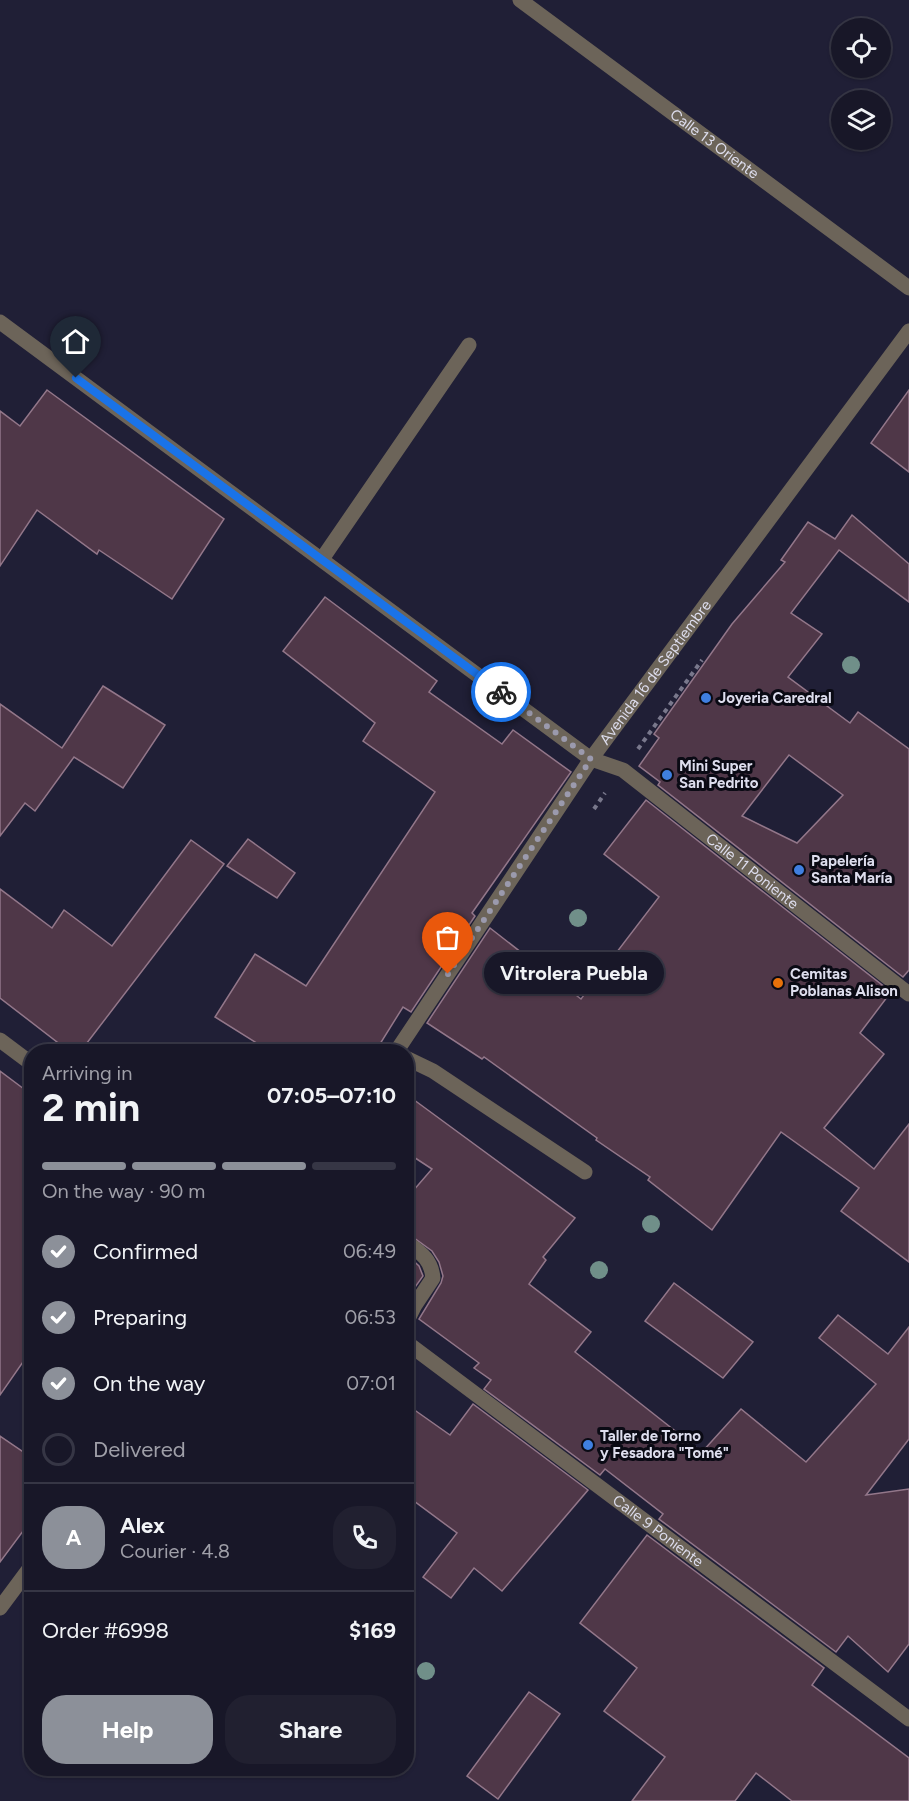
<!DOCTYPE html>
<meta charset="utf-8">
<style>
:root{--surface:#181728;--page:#212030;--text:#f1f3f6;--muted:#9f9fa8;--line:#363645;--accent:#8c9099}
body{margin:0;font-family:Figtree,sans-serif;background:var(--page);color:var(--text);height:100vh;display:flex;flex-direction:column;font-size:22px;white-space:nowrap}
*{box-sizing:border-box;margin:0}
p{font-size:20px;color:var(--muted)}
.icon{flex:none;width:33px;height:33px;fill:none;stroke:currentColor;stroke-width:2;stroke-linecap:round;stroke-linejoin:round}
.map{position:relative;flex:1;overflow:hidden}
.side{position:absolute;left:24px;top:1044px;width:390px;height:732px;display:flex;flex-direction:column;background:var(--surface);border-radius:24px;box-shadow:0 2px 4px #0004,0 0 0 2px var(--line)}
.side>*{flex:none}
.fabs{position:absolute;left:831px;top:18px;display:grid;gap:12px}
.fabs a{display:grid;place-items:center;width:60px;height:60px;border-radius:50%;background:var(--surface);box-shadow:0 2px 4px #0004,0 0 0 2px var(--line);font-size:30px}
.pin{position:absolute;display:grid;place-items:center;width:51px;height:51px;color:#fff;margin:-62px -26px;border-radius:50% 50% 50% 0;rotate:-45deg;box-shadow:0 0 6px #0007}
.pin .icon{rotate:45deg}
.courier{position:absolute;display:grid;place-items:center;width:60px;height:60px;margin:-30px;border:4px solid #1a73e8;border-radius:50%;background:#fff;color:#222;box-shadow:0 2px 8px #0007}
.bubble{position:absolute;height:42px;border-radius:21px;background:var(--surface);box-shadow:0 2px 4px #0004,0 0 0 2px var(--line);font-size:20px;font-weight:700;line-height:42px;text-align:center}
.overview em{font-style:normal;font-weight:700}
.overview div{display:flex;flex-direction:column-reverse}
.overview{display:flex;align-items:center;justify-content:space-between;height:102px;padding:0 18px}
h1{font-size:39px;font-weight:700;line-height:45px}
.bar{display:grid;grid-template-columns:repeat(4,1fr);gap:9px 6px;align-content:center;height:72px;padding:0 18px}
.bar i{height:8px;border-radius:4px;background:var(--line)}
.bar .current{background:var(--accent)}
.bar p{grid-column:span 4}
.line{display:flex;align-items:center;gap:15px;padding:0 18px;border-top:2px solid var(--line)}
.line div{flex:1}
.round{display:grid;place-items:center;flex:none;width:63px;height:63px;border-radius:24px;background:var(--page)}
ol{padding:0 18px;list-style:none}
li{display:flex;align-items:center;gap:18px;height:66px}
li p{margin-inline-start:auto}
li .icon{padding:6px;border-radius:50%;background:var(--accent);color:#fff;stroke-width:4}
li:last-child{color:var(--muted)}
li i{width:33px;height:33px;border:3px solid var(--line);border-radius:50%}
.primary-button{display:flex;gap:12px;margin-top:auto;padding:12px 18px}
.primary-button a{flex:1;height:69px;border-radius:24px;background:var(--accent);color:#fff;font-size:24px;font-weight:700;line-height:69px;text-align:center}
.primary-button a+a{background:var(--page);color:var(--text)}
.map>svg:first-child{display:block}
</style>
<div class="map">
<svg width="909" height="1801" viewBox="0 0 909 1801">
<rect width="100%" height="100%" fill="#201f36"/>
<g fill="#4f3748" stroke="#93778a" stroke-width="1.5" fill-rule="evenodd">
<polygon points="47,390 224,519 172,599 99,550 97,554 37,510 0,566 0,411 20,426"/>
<polygon points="909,390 909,472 871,443"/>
<path d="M852,515L909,564V602L839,550L791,613L822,634L788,677L850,723L858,712L909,749V970L903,977L658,785L660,782L639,766L659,738L654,734L732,624L785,562L781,560L808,522L835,539ZM789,755L843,795L797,843L742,816Z"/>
<polygon points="325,597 437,681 429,692 502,744 513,730 571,772 472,913 475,916 411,1012 403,1007 375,1052 271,1052 215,1017 255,954 306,986 435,792 363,741 375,723 283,651"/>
<polygon points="103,686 165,725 123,788 74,757 35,811 25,803 0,836 0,704 62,748"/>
<polygon points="646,800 891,992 860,1033 884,1054 824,1128 874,1169 909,1124 909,1262 841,1211 859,1188 781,1132 712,1230 648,1180 650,1177 596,1140 597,1138 484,1057 482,1059 427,1023 490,928 581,999 659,897 604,854"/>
<polygon points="248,839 295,873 277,898 227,866"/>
<polygon points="191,840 224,864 80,1052 70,1052 0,998 0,889 52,928 64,910 112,946"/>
<polygon points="0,1071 32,1095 32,1349 0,1395"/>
<polygon points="406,1094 575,1218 543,1257 546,1260 529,1284 591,1332 575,1352 702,1452 741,1409 806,1462 876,1384 819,1338 838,1315 888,1354 909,1327 909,1439 866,1495 909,1489 909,1644 888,1672 848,1636 836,1652 659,1519 663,1514 605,1469 600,1475 484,1389 491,1380 474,1368 479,1363 419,1319 441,1283 443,1276 439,1262 432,1251 406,1232 406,1199 432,1169 406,1152"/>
<polygon points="406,1254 419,1266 423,1276 406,1300"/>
<polygon points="674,1283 753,1342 723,1378 645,1321"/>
<polygon points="406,1404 450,1435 473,1404 588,1490 502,1591 474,1568 451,1598 423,1577 457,1533 406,1495"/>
<polygon points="0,1436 32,1458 32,1519 0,1562"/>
<polygon points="647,1535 824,1668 812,1685 909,1758 909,1801 792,1801 756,1773 735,1801 632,1801 665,1757 604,1711 637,1668 580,1623"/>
<polygon points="529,1692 560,1714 498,1799 467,1776"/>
</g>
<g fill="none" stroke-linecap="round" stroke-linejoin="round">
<g stroke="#79788c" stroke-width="4" stroke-dasharray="4.5 4.5" stroke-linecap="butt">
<polyline points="638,749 702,660"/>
<polyline points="594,809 605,793"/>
</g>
<g stroke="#6c6459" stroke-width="15">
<polyline points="322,559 469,345"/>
<polyline points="406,1058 433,1071 585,1172"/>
<path d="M406,1242C421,1253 431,1259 433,1278L415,1305L406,1323"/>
</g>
<g stroke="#6c6459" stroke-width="15">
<path id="s1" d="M520,0L909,288"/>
<path id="s2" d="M0,322L591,759L623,770L909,994"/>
<polyline points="0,1040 32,1064"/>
<path id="s3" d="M396,1052L591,759L909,331"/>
<path id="s4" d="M406,1342L909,1719"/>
<polyline points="0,1608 32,1565"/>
</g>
</g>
<g fill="#708f89">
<circle cx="851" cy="665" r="9"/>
<circle cx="578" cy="918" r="9"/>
<circle cx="651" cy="1224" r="9"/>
<circle cx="599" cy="1270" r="9"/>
<circle cx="426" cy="1671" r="9"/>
</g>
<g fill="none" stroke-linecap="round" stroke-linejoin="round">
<polyline stroke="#9b9aad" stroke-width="6" stroke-dasharray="0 10.8" points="448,974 591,759 501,692"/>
<polyline stroke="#1a73e8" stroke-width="8" points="76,378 501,692"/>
</g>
<g fill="#3f7fe0" stroke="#0a0a14" stroke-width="2">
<circle cx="706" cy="698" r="6"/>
<circle cx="667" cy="775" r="6"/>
<circle cx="799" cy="870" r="6"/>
<circle cx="588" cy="1445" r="6"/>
</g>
<circle fill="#e8710a" stroke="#0a0a14" stroke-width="2" cx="778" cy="983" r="6"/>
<g text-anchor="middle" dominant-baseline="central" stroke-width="6" stroke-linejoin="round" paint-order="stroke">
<g font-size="15" fill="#dddded" stroke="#0a0a14">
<text stroke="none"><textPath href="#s1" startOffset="242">Calle 13 Oriente</textPath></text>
<text stroke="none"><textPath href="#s3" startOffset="460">Avenida 16 de Septiembre</textPath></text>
<text stroke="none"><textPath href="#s2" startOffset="933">Calle 11 Poniente</textPath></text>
<text stroke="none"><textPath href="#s4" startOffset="315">Calle 9 Poniente</textPath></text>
</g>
<g font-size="15" font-weight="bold" fill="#dddded" stroke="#0a0a14" text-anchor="start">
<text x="718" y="698">Joyeria Caredral</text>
<text x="679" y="766">Mini Super<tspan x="679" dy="17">San Pedrito</tspan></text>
<text x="811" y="861">Papelería<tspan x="811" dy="17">Santa María</tspan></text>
<text x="790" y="974">Cemitas<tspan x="790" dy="17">Poblanas Alison</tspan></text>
<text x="600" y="1436">Taller de Torno<tspan x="600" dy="17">y Fesadora "Tomé"</tspan></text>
</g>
</g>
</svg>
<div class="fabs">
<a><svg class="icon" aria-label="locate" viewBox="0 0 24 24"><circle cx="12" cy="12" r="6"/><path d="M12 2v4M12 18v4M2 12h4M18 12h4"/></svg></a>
<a><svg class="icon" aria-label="layers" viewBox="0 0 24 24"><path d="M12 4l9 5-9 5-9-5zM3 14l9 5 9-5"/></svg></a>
</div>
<div class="pin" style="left:448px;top:974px;background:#ea580c"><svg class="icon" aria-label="bag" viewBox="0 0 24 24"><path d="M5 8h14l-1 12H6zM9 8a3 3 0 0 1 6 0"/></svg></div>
<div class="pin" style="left:76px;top:378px;background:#1f2937"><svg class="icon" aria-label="home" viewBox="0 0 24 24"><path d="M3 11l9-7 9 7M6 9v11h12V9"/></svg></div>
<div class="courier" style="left:501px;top:692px"><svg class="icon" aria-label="bike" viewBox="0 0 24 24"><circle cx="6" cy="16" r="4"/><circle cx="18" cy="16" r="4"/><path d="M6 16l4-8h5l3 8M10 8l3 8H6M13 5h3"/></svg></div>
<div class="bubble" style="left:484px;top:952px;width:180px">Vitrolera Puebla</div>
<section class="side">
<div class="overview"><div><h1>2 min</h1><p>Arriving in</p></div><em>07:05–07:10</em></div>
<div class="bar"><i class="current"></i><i class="current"></i><i class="current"></i><i></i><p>On the way · 90 m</p></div>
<ol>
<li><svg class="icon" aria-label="check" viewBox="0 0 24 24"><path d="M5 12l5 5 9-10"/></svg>Confirmed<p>06:49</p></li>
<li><svg class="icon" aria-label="check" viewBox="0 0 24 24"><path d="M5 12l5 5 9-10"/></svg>Preparing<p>06:53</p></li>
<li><svg class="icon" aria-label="check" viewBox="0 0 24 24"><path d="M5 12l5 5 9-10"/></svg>On the way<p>07:01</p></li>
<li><i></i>Delivered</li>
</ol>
<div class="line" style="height:108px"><b class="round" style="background:var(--accent);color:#fff">A</b><div><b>Alex</b><p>Courier · 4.8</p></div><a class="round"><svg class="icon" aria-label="phone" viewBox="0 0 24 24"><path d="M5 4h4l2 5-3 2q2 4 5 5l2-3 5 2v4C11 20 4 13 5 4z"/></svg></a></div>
<div class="line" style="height:78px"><div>Order #6998</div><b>$169</b></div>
<div class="primary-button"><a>Help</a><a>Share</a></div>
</section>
</div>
